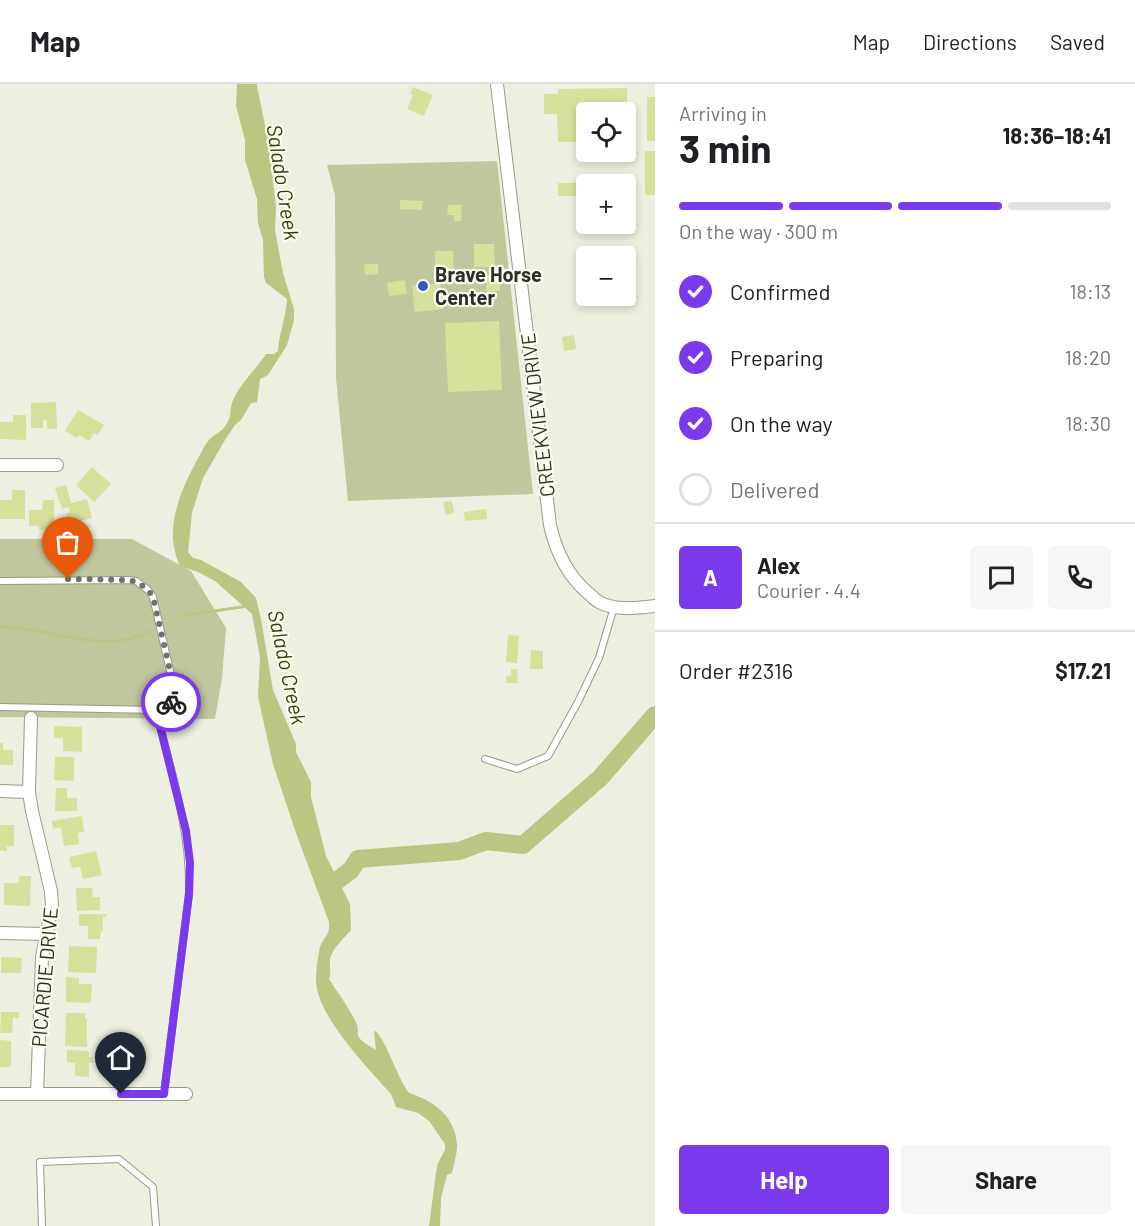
<!DOCTYPE html>
<meta charset="utf-8">
<style>
:root{--surface:#fff;--page:#f6f6f6;--text:#202124;--muted:#757577;--line:#e0e0e0;--accent:#7c3aed}
body{margin:0;font-family:Barlow,sans-serif;background:var(--page);color:var(--text);height:100vh;display:flex;flex-direction:column;font-size:22px;white-space:nowrap}
*{box-sizing:border-box;margin:0}
p{font-size:20px;color:var(--muted)}
.icon{flex:none;width:33px;height:33px;fill:none;stroke:currentColor;stroke-width:2;stroke-linecap:round;stroke-linejoin:round}
.map{position:relative;flex:1;overflow:hidden}
.drawer{display:flex;flex-direction:column;background:var(--surface);width:480px}
.drawer>*{flex:none}
.buttons{position:absolute;left:576px;top:18px;display:grid;gap:12px}
.buttons a{display:grid;place-items:center;width:60px;height:60px;border-radius:6px;background:var(--surface);box-shadow:0 3px 9px #0003;font-size:30px}
.pin{position:absolute;display:grid;place-items:center;width:51px;height:51px;color:#fff;margin:-62px -26px;border-radius:50% 50% 50% 0;rotate:-45deg;box-shadow:0 0 6px #0007}
.pin .icon{rotate:45deg}
.courier{position:absolute;display:grid;place-items:center;width:60px;height:60px;margin:-30px;border:4px solid #7c3aed;border-radius:50%;background:#fff;color:#222;box-shadow:0 2px 8px #0007}
.head em{font-style:normal;font-weight:700}
.head div{display:flex;flex-direction:column-reverse}
.head{display:flex;align-items:center;justify-content:space-between;height:102px;padding:0 24px}
h1{font-size:39px;font-weight:700;line-height:45px}
.bar{display:grid;grid-template-columns:repeat(4,1fr);gap:9px 6px;align-content:center;height:72px;padding:0 24px}
.bar i{height:8px;border-radius:4px;background:var(--line)}
.bar .current{background:var(--accent)}
.bar p{grid-column:span 4}
.line{display:flex;align-items:center;gap:15px;padding:0 24px;border-top:2px solid var(--line)}
.line div{flex:1}
.round{display:grid;place-items:center;flex:none;width:63px;height:63px;border-radius:6px;background:var(--page)}
ol{padding:0 24px;list-style:none}
li{display:flex;align-items:center;gap:18px;height:66px}
li p{margin-inline-start:auto}
li .icon{padding:6px;border-radius:50%;background:var(--accent);color:#fff;stroke-width:4}
li:last-child{color:var(--muted)}
li i{width:33px;height:33px;border:3px solid var(--line);border-radius:50%}
.cta{display:flex;gap:12px;margin-top:auto;padding:12px 24px}
.cta a{flex:1;height:69px;border-radius:6px;background:var(--accent);color:#fff;font-size:24px;font-weight:700;line-height:69px;text-align:center}
.cta a+a{background:var(--page);color:var(--text)}
header{display:flex;align-items:center;gap:36px;box-sizing:border-box;height:84px;padding:0 30px;background:var(--surface);border-bottom:2px solid var(--line)}
header strong{font-size:28px}
nav{display:flex;gap:33px;margin-inline-start:auto;font-size:21px}
main{display:flex;flex:1;min-height:0}
.map>svg:first-child{display:block}
</style>
<header>
<strong>Map</strong>
<nav><a>Map</a><a>Directions</a><a>Saved</a></nav>
</header>
<main>
<div class="map">
<svg width="655" height="1142" viewBox="0 0 655 1142">
<rect width="100%" height="100%" fill="#edefe1"/>
<g fill="#c0c79c">
<polygon points="497,77 533,410 348,417 336,294 335,111 327,81"/>
<polygon points="0,455 132,455 191,487 226,544 222,594 215,635 0,633"/>
</g>
<path fill="#bcc581" d="M237,0H257V2L269,61L276,123L275,146L283,189L294,225V236L287,261L268,291L260,295L257,318L251,319L241,336L235,341L225,356L203,394L192,429L188,468L193,474L201,476L241,498L256,514L261,535L273,606L296,660V668L311,698V713L326,772L350,820L351,846C344,854 332,865 330,875C329,882 332,888 329,895C336,906 352,928 357,941C359,946 356,950 360,955C364,959 371,963 376,966L374,948L376,947C389,963 396,991 409,1009C434,1017 456,1033 457,1061C457,1070 454,1080 452,1089L447,1091L441,1114L440,1142H429L436,1089L438,1079L445,1066V1060L429,1037L418,1029L396,1023L391,1010C368,984 315,930 316,895C316,885 318,873 320,863C324,852 330,852 329,838L296,749L273,680L258,613L260,573L252,530L215,497L198,488L180,482C163,446 180,408 197,376C201,370 204,361 209,356C214,350 222,348 226,341C232,332 229,329 232,319C239,300 256,286 266,270H274L278,267C279,249 286,233 287,215L266,199L264,193L263,156L258,139L257,115L245,76V56L236,22Z"/>
<g fill="none" stroke-linecap="round" stroke-linejoin="round">
<g stroke="#bcc581" stroke-width="3">
<polyline points="181,532 248,522"/>
<path d="M0,543C53,543 99,572 151,547"/>
</g>
<polyline stroke="#bcc581" stroke-width="18" points="330,802 351,786 358,775 459,767 486,757 523,761 600,694 655,631"/>
</g>
<g fill="#d7e19c">
<polygon points="413,3 433,11 424,32 407,25 413,11 410,10"/>
<polygon points="627,4 627,28 586,28 586,58 558,58 557,30 544,30 544,10 558,10 558,5"/>
<rect x="647" y="13" width="8" height="44"/>
<rect x="645" y="67" width="10" height="44"/>
<rect x="558" y="99" width="28" height="13"/>
<polygon points="400,116 423,117 422,126 400,125"/>
<polygon points="448,121 462,121 461,137 454,137 454,131 447,131"/>
<polygon points="474,160 494,160 495,183 474,183"/>
<polygon points="435,167 453,167 454,190 436,191"/>
<polygon points="364,180 378,180 378,190 365,191"/>
<polygon points="500,190 500,207 486,207 486,191"/>
<polygon points="405,196 407,210 389,212 387,199"/>
<polygon points="440,199 443,225 415,228 412,202"/>
<polygon points="499,237 502,306 448,308 445,239"/>
<polygon points="574,251 576,265 564,267 562,253"/>
<polygon points="56,318 57,345 47,345 47,336 43,336 43,344 31,344 31,319"/>
<polygon points="78,326 104,341 98,351 94,349 89,357 79,351 77,354 65,347"/>
<polygon points="13,331 26,331 26,356 0,355 0,338 13,338"/>
<polygon points="92,383 111,400 94,418 76,401"/>
<polygon points="66,401 71,419 87,415 92,434 69,440 66,430 70,428 69,423 62,425 55,404"/>
<polygon points="12,406 25,406 25,435 0,435 0,416 12,416"/>
<polygon points="43,416 54,416 54,446 39,446 39,442 29,442 29,426 42,426"/>
<polygon points="452,417 454,429 446,431 443,418"/>
<polygon points="486,425 487,435 465,437 464,428"/>
<polygon points="508,551 519,552 517,579 506,578"/>
<polygon points="531,566 543,567 543,585 530,585"/>
<polygon points="511,585 517,585 518,599 506,599 506,592 511,592"/>
<polygon points="54,642 82,643 82,668 63,667 63,654 54,654"/>
<polygon points="0,659 3,659 3,666 13,666 13,681 0,681"/>
<polygon points="55,673 74,673 74,697 54,696"/>
<polygon points="56,704 67,704 67,714 77,714 77,727 55,727"/>
<polygon points="82,732 84,748 78,749 79,760 64,762 61,743 53,745 52,737"/>
<polygon points="0,741 14,741 14,762 7,762 7,767 0,766"/>
<polygon points="96,767 102,791 83,795 80,783 72,784 69,773"/>
<polygon points="19,792 31,792 30,822 4,821 4,799 19,799"/>
<polygon points="76,804 92,804 93,813 100,813 100,826 77,827"/>
<polygon points="79,830 106,830 106,833 103,833 103,847 101,847 100,855 88,855 88,842 79,842"/>
<polygon points="69,862 97,863 96,889 68,888"/>
<polygon points="1,873 22,874 21,889 1,889"/>
<polygon points="66,893 79,894 79,900 92,900 91,919 66,918"/>
<polygon points="1,928 19,928 19,934 13,934 12,949 0,949"/>
<polygon points="66,929 85,929 85,935 87,935 87,963 65,962"/>
<polygon points="0,956 11,957 11,983 0,983"/>
<polygon points="67,966 89,967 89,973 93,973 93,979 89,979 89,993 75,992 75,979 67,978"/>
</g>
<g fill="none" stroke-linecap="round" stroke-linejoin="round">
<g stroke="#979a8d" stroke-width="8">
<g id="lane">
<polyline points="0,497 129,496 136,497 148,506 153,513 174,604 173,615 162,625 156,626 0,623"/>
<path d="M156,626C171,687 191,747 189,810L164,1010"/>
<polyline points="485,675 517,685 548,672 578,618 599,574 614,523"/>
<polyline points="42,1142 40,1078 119,1075 153,1103 156,1142"/>
</g>
</g>
<g stroke="#979a8d" stroke-width="14">
<g id="street">
<path d="M497,0L550,441C556,468 567,491 588,509C592,512 595,516 599,518C615,527 638,524 655,522"/>
<polyline points="0,381 57,381"/>
<polyline points="31,634 29,708 32,727 51,807 52,822 42,873 37,1010"/>
<polyline points="0,707 29,708"/>
<polyline points="0,849 46,850"/>
<polyline points="0,1010 186,1010"/>
</g>
</g>
<use href="#lane" stroke="#fff" stroke-width="6"/>
<use href="#street" stroke="#fff" stroke-width="12"/>
</g>
<g fill="none" stroke-linecap="round" stroke-linejoin="round">
<path stroke="#71726a" stroke-width="6" stroke-dasharray="0 10.8" d="M68,495L129,496C139,498 147,504 153,513L174,604L173,615L171,618"/>
<polyline stroke="#7c3aed" stroke-width="8" points="121,1010 164,1010 189,810 190,779 186,747 156,626 162,625 171,618"/>
</g>
<circle fill="#315bca" stroke="#fafdee" stroke-width="2" cx="423" cy="202" r="6"/>
<g text-anchor="middle" dominant-baseline="central" stroke-width="4.5" stroke-linejoin="round" paint-order="stroke">
<g font-size="20" font-weight="bold" fill="#2e2f2a" stroke="#fafdee" text-anchor="start">
<text x="435" y="190">Brave Horse<tspan x="435" dy="23">Center</tspan></text>
</g>
<g font-size="20" fill="#2e2f2a" stroke="#fafdee">
<text transform="translate(537 331) rotate(-97)">CREEKVIEW DRIVE</text>
<text transform="translate(44 893) rotate(-85)">PICARDIE DRIVE</text>
</g>
<g font-size="21" font-style="italic" fill="#373c06" stroke="#fafdee">
<text transform="translate(284 98) rotate(81)">Salado Creek</text>
<text transform="translate(288 583) rotate(78)">Salado Creek</text>
</g>
</g>
</svg>
<div class="buttons">
<a><svg class="icon" aria-label="locate" viewBox="0 0 24 24"><circle cx="12" cy="12" r="6"/><path d="M12 2v4M12 18v4M2 12h4M18 12h4"/></svg></a>
<a>+</a>
<a>−</a>
</div>
<div class="pin" style="left:68px;top:495px;background:#ea580c"><svg class="icon" aria-label="bag" viewBox="0 0 24 24"><path d="M5 8h14l-1 12H6zM9 8a3 3 0 0 1 6 0"/></svg></div>
<div class="pin" style="left:121px;top:1010px;background:#1f2937"><svg class="icon" aria-label="home" viewBox="0 0 24 24"><path d="M3 11l9-7 9 7M6 9v11h12V9"/></svg></div>
<div class="courier" style="left:171px;top:618px"><svg class="icon" aria-label="bike" viewBox="0 0 24 24"><circle cx="6" cy="16" r="4"/><circle cx="18" cy="16" r="4"/><path d="M6 16l4-8h5l3 8M10 8l3 8H6M13 5h3"/></svg></div>
</div>
<section class="drawer">
<div class="head"><div><h1>3 min</h1><p>Arriving in</p></div><em>18:36–18:41</em></div>
<div class="bar"><i class="current"></i><i class="current"></i><i class="current"></i><i></i><p>On the way · 300 m</p></div>
<ol>
<li><svg class="icon" aria-label="check" viewBox="0 0 24 24"><path d="M5 12l5 5 9-10"/></svg>Confirmed<p>18:13</p></li>
<li><svg class="icon" aria-label="check" viewBox="0 0 24 24"><path d="M5 12l5 5 9-10"/></svg>Preparing<p>18:20</p></li>
<li><svg class="icon" aria-label="check" viewBox="0 0 24 24"><path d="M5 12l5 5 9-10"/></svg>On the way<p>18:30</p></li>
<li><i></i>Delivered</li>
</ol>
<div class="line" style="height:108px"><b class="round" style="background:var(--accent);color:#fff">A</b><div><b>Alex</b><p>Courier · 4.4</p></div><a class="round"><svg class="icon" aria-label="chat" viewBox="0 0 24 24"><path d="M4 5h16v11H9l-5 4z"/></svg></a><a class="round"><svg class="icon" aria-label="phone" viewBox="0 0 24 24"><path d="M5 4h4l2 5-3 2q2 4 5 5l2-3 5 2v4C11 20 4 13 5 4z"/></svg></a></div>
<div class="line" style="height:78px"><div>Order #2316</div><b>$17.21</b></div>
<div class="cta"><a>Help</a><a>Share</a></div>
</section>
</main>
